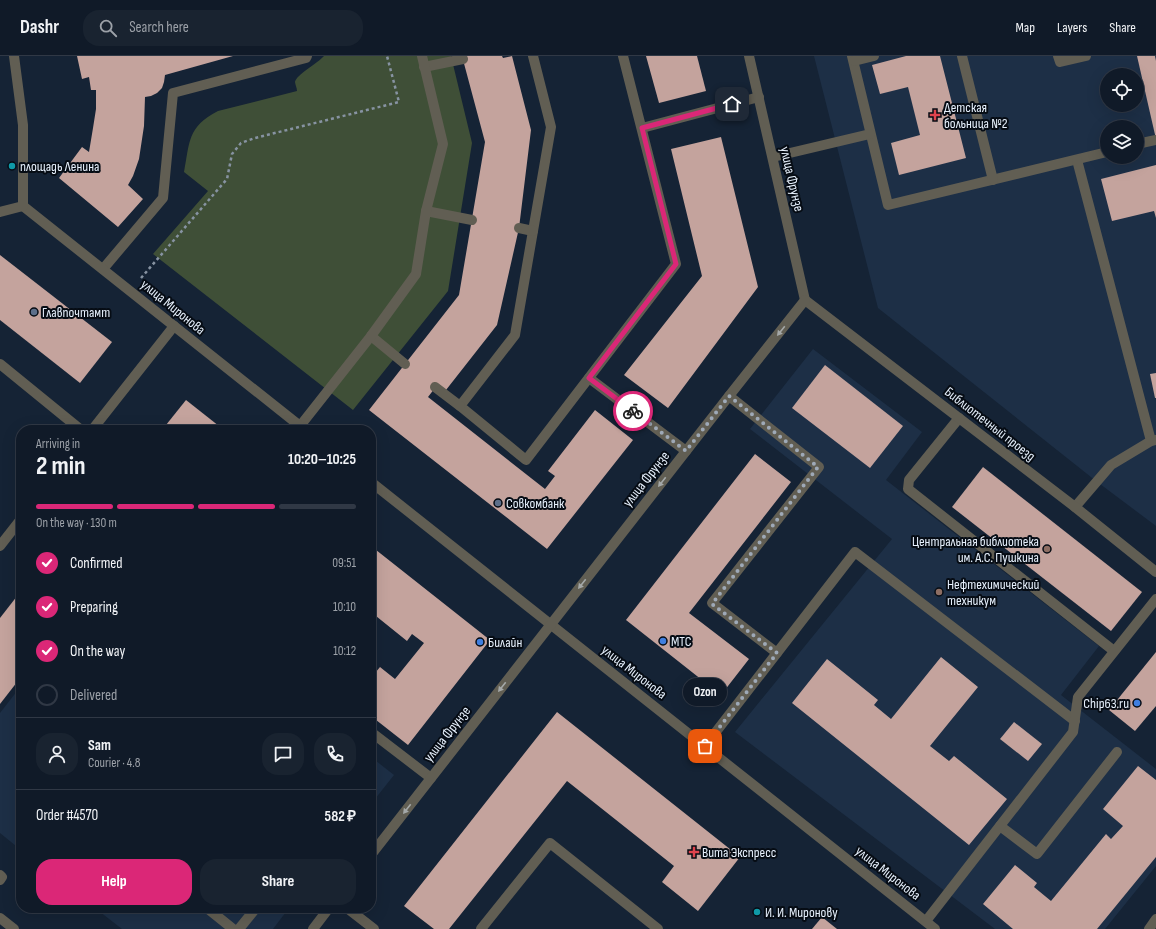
<!DOCTYPE html>
<meta charset="utf-8">
<style>
:root{--surface:#101a28;--page:#192330;--text:#f1f3f6;--muted:#9ca1a8;--line:#303845;--accent:#db2777}
body{margin:0;font-family:"Sofia Sans Condensed",sans-serif;background:var(--page);color:var(--text);height:100vh;display:flex;flex-direction:column;font-size:15px;white-space:nowrap}
*{box-sizing:border-box;margin:0}
p{font-size:13px;color:var(--muted)}
.icon{flex:none;width:22px;height:22px;fill:none;stroke:currentColor;stroke-width:2;stroke-linecap:round;stroke-linejoin:round}
.map{position:relative;flex:1;overflow:hidden}
.panel{position:absolute;left:16px;top:369px;width:360px;height:488px;display:flex;flex-direction:column;background:var(--surface);border-radius:16px;box-shadow:0 4px 16px #0002,0 0 0 1px var(--line)}
.panel>*{flex:none}
.tools{position:absolute;left:1100px;top:12px;display:grid;gap:8px}
.tools a{display:grid;place-items:center;width:44px;height:44px;border-radius:50%;background:var(--surface);box-shadow:0 4px 16px #0002,0 0 0 1px var(--line);font-size:20px}
.pin{position:absolute;display:grid;place-items:center;width:34px;height:34px;color:#fff;margin:-17px;border-radius:8px;box-shadow:0 2px 6px #0006}
.courier{position:absolute;display:grid;place-items:center;width:40px;height:40px;margin:-20px;border:3px solid #db2777;border-radius:50%;background:#fff;color:#222;box-shadow:0 1px 5px #0007}
.bubble{position:absolute;height:28px;border-radius:14px;background:var(--surface);box-shadow:0 4px 16px #0002,0 0 0 1px var(--line);font-size:13px;font-weight:700;line-height:28px;text-align:center}
.overview em{font-style:normal;font-weight:700}
.overview div{display:flex;flex-direction:column-reverse}
.overview{display:flex;align-items:center;justify-content:space-between;height:68px;padding:0 20px}
h1{font-size:26px;font-weight:700;line-height:30px}
.bar{display:grid;grid-template-columns:repeat(4,1fr);gap:6px 4px;align-content:center;height:48px;padding:0 20px}
.bar i{height:5px;border-radius:3px;background:var(--line)}
.bar .selected{background:var(--accent)}
.bar p{grid-column:span 4}
.line{display:flex;align-items:center;gap:10px;padding:0 20px;border-top:1px solid var(--line)}
.line div{flex:1}
.round{display:grid;place-items:center;flex:none;width:42px;height:42px;border-radius:16px;background:var(--page)}
ol{padding:0 20px;list-style:none}
li{display:flex;align-items:center;gap:12px;height:44px}
li p{margin-inline-start:auto}
li .icon{padding:4px;border-radius:50%;background:var(--accent);color:#fff;stroke-width:4}
li:last-child{color:var(--muted)}
li i{width:22px;height:22px;border:2px solid var(--line);border-radius:50%}
.button{display:flex;gap:8px;margin-top:auto;padding:8px 20px}
.button a{flex:1;height:46px;border-radius:16px;background:var(--accent);color:#fff;font-size:16px;font-weight:700;line-height:46px;text-align:center}
.button a+a{background:var(--page);color:var(--text)}
header{display:flex;align-items:center;gap:24px;box-sizing:border-box;height:56px;padding:0 20px;background:var(--surface);border-bottom:1px solid var(--line)}
header strong{font-size:19px}
nav{display:flex;gap:22px;margin-inline-start:auto;font-size:14px}
.search{width:280px;height:36px;background:var(--page);display:flex;align-items:center;gap:10px;box-sizing:border-box;padding:0 14px;border-radius:16px;color:var(--muted);font-size:15px}
.map>svg:first-child{display:block}
</style>
<header>
<strong>Dashr</strong>
<div class="search"><svg class="icon" aria-label="search" viewBox="0 0 24 24"><circle cx="10" cy="10" r="6"/><path d="M15 15l6 6"/></svg>Search here</div>
<nav><a>Map</a><a>Layers</a><a>Share</a></nav>
</header>
<div class="map">
<svg width="1156" height="873" viewBox="0 0 1156 873">
<rect width="100%" height="100%" fill="#152335"/>
<g fill="#1d2f46" fill-rule="evenodd">
<path d="M814,0H1156V470L1096,425L878,252ZM1107,19H1137V49H1107ZM1107,71H1137V101H1107Z"/>
<polygon points="813,293 922,376 886,424 1099,590 1061,639 1156,713 1156,810 1105,873 995,873 735,676 892,483 750,373"/>
<polygon points="21,630 21,794 0,777 0,657"/>
<polygon points="371,701 394,719 371,748"/>
<polygon points="95,852 289,852 273,873 122,873"/>
</g>
<path fill="#3f4f37" d="M324,0H451L472,87L448,235L353,354L153,198L208,135L184,116C190,86 187,71 218,55L297,35C297,32 295,28 295,26C296,19 318,7 324,0Z"/>
<g fill="#c4a39d">
<polygon points="77,0 233,0 165,19 164,26 162,32 157,37 151,40 145,41 144,70 139,103 133,120 128,129 143,143 118,171 59,122 82,91 89,96 93,72 96,53 96,34 91,34 89,21 82,23"/>
<polygon points="462,0 502,0 503,2 512,0 531,74 519,172 497,269 446,334 438,328 428,341 545,433 555,420 548,415 595,354 633,384 547,493 369,354 459,239 485,86"/>
<polygon points="646,0 697,0 706,35 659,47"/>
<polygon points="906,0 940,0 966,102 899,119 891,87 920,79 908,31 880,38 872,9"/>
<polygon points="1137,0 1155,0 1156,5 1156,83"/>
<polygon points="721,81 758,231 668,352 624,319 702,220 671,93"/>
<polygon points="1156,109 1156,162 1154,155 1112,165 1101,123"/>
<polygon points="0,199 112,286 80,327 0,264"/>
<polygon points="825,309 903,370 870,412 792,352"/>
<polygon points="1156,317 1156,342 1155,342 1150,318"/>
<polygon points="186,344 224,374 162,374"/>
<polygon points="755,398 791,426 689,557 749,603 721,639 626,564"/>
<polygon points="983,411 1142,536 1111,575 952,451"/>
<polygon points="371,490 490,584 408,689 371,660 371,622 380,611 395,623 424,587 412,578 407,585 371,556"/>
<polygon points="21,535 21,621 0,648 0,562"/>
<polygon points="1156,596 1156,650 1135,675 1109,654"/>
<polygon points="941,601 978,631 930,690 949,705 954,700 1007,743 969,789 792,647 827,603 878,644 874,649 891,663"/>
<polygon points="557,656 740,801 698,855 662,826 674,810 567,725 449,873 434,873 404,850"/>
<polygon points="1014,666 1042,688 1028,705 1000,683"/>
<polygon points="1138,710 1156,724 1156,801 1097,873 1013,873 983,848 1015,809 1037,827 1034,831 1051,845 1106,778 1111,783 1123,770 1103,753"/>
<polygon points="822,861 837,873 812,873"/>
</g>
<g fill="none" stroke-linecap="round" stroke-linejoin="round">
<polyline stroke="#8793a2" stroke-width="2.5" stroke-dasharray="3 3" stroke-linecap="butt" points="141,222 227,123 232,98 241,87 255,82 399,46 387,0"/>
<g stroke="#615e53" stroke-width="10">
<polyline points="533,0 551,71 515,279 460,350 526,404 676,208 623,0"/>
<polyline points="852,0 888,149 1107,96"/>
<polyline points="962,0 993,124"/>
<polyline points="1058,0 1060,6 1086,0"/>
<polyline points="854,5 874,0"/>
<polyline points="424,11 463,3"/>
<polyline points="642,72 759,41"/>
<polyline points="1137,88 1156,84"/>
<polyline points="773,101 870,78"/>
<polyline points="1077,104 1151,385"/>
<polyline points="426,155 472,164"/>
<polyline points="519,172 533,175"/>
<polyline points="103,213 163,142 173,37 306,2 307,0"/>
<polyline points="371,280 405,308"/>
<polyline points="0,308 81,374"/>
<polyline points="589,322 686,395"/>
<polyline points="435,331 460,350"/>
<polyline points="729,340 819,411 712,547 777,597"/>
<polyline points="959,362 909,424 908,433 1114,595"/>
<polyline points="300,370 371,280 416,218 426,155 443,88 422,0"/>
<polyline points="92,374 174,270"/>
<polyline points="1075,451 1111,409 1151,385 1156,384"/>
<polyline points="0,490 21,463"/>
<polyline points="371,676 431,722"/>
<polyline points="705,690 855,496 1075,665"/>
<polyline points="1000,770 1037,798 1117,696"/>
<polyline points="0,819 2,821 0,824"/>
<polyline points="207,852 233,873"/>
<polyline points="347,852 374,873"/>
<polyline points="0,862 14,873"/>
<polyline points="926,865 1073,676 1078,641 1156,543"/>
<polyline points="239,873 256,852"/>
<polyline points="481,873 550,787 658,873"/>
</g>
<g stroke="#615e53" stroke-width="10">
<polyline points="749,0 805,244"/>
<polyline points="23,150 305,374"/>
<polyline points="0,156 23,150 23,69 14,0"/>
<polyline points="805,244 1075,451 1156,516"/>
<polyline points="371,426 935,873"/>
<polyline points="371,799 729,340 805,244"/>
<polyline points="313,873 329,852"/>
<polyline points="1149,873 1156,863"/>
</g>
</g>
<defs><path id="oneway-solid" d="M-6-.8H1V-3.2L6.5 0L1 3.2V.8H-6Z"/></defs>
<g fill="#a4a8a8">
<use href="#oneway-solid" transform="translate(781 275) rotate(129)"/>
<use href="#oneway-solid" transform="translate(662 426) rotate(128)"/>
<use href="#oneway-solid" transform="translate(582 528) rotate(128)"/>
<use href="#oneway-solid" transform="translate(502 631) rotate(128)"/>
<use href="#oneway-solid" transform="translate(407 753) rotate(128)"/>
</g>
<g fill="none" stroke-linecap="round" stroke-linejoin="round">
<polyline stroke="#9ea9b7" stroke-width="4" stroke-dasharray="0 7.2" points="633,355 686,395 729,340 818,411 712,548 777,597 705,690"/>
<polyline stroke="#db2777" stroke-width="5" points="633,355 589,322 676,208 642,72 732,48"/>
</g>
<g fill="#e0444e" stroke="#060c14" stroke-width="1.5">
<path d="M933 53h4v4h4v4h-4v4h-4v-4h-4v-4h4z"/>
<path d="M692 790h4v4h4v4h-4v4h-4v-4h-4v-4h4z"/>
</g>
<g fill="#0f9aa8" stroke="#060c14" stroke-width="1.5">
<circle cx="12" cy="110" r="4"/>
<circle cx="757" cy="856" r="4"/>
</g>
<g fill="#5c6f8a" stroke="#060c14" stroke-width="1.5">
<circle cx="34" cy="256" r="4"/>
<circle cx="498" cy="447" r="4"/>
</g>
<g fill="#8d6e63" stroke="#060c14" stroke-width="1.5">
<circle cx="1047" cy="493" r="4"/>
<circle cx="939" cy="536" r="4"/>
</g>
<g fill="#3f7fe0" stroke="#060c14" stroke-width="1.5">
<circle cx="663" cy="585" r="4"/>
<circle cx="480" cy="586" r="4"/>
<circle cx="1137" cy="647" r="4"/>
</g>
<g text-anchor="middle" dominant-baseline="central" stroke-width="4" stroke-linejoin="round" paint-order="stroke">
<g font-size="14" fill="#e7f1fd" stroke="#060c14" text-anchor="start">
<text x="944" y="51">Детская<tspan x="944" dy="16">больница №2</tspan></text>
<text x="20" y="110">площадь Ленина</text>
<text x="42" y="256">Главпочтамт</text>
<text x="506" y="447">Совкомбанк</text>
<text x="1039" y="485" text-anchor="end">Центральная библиотека<tspan x="1039" dy="16">им. А.С. Пушкина</tspan></text>
<text x="947" y="528">Нефтехимический<tspan x="947" dy="16">техникум</tspan></text>
<text x="671" y="585">МТС</text>
<text x="488" y="586">Билайн</text>
<text x="1129" y="647" text-anchor="end">Chip63.ru</text>
<text x="702" y="796">Вита Экспресс</text>
<text x="765" y="856">И. И. Миронову</text>
</g>
<g font-size="14" fill="#e7f1fd" stroke="#060c14">
<text transform="translate(792 123) rotate(77)">улица Фрунзе</text>
<text transform="translate(173 251) rotate(39)">улица Миронова</text>
<text transform="translate(990 368) rotate(38)">Библиотечный проезд</text>
<text transform="translate(646 423) rotate(-52)">улица Фрунзе</text>
<text transform="translate(634 616) rotate(38)">улица Миронова</text>
<text transform="translate(447 678) rotate(-52)">улица Фрунзе</text>
<text transform="translate(888 817) rotate(38)">улица Миронова</text>
</g>
</g>
</svg>
<div class="tools">
<a><svg class="icon" aria-label="locate" viewBox="0 0 24 24"><circle cx="12" cy="12" r="6"/><path d="M12 2v4M12 18v4M2 12h4M18 12h4"/></svg></a>
<a><svg class="icon" aria-label="layers" viewBox="0 0 24 24"><path d="M12 4l9 5-9 5-9-5zM3 14l9 5 9-5"/></svg></a>
</div>
<div class="pin" style="left:705px;top:690px;background:#ea580c"><svg class="icon" aria-label="bag" viewBox="0 0 24 24"><path d="M5 8h14l-1 12H6zM9 8a3 3 0 0 1 6 0"/></svg></div>
<div class="pin" style="left:732px;top:48px;background:#1f2937"><svg class="icon" aria-label="home" viewBox="0 0 24 24"><path d="M3 11l9-7 9 7M6 9v11h12V9"/></svg></div>
<div class="courier" style="left:633px;top:355px"><svg class="icon" aria-label="bike" viewBox="0 0 24 24"><circle cx="6" cy="16" r="4"/><circle cx="18" cy="16" r="4"/><path d="M6 16l4-8h5l3 8M10 8l3 8H6M13 5h3"/></svg></div>
<div class="bubble" style="left:683px;top:622px;width:44px">Ozon</div>
<section class="panel">
<div class="overview"><div><h1>2 min</h1><p>Arriving in</p></div><em>10:20–10:25</em></div>
<div class="bar"><i class="selected"></i><i class="selected"></i><i class="selected"></i><i></i><p>On the way · 130 m</p></div>
<ol>
<li><svg class="icon" aria-label="check" viewBox="0 0 24 24"><path d="M5 12l5 5 9-10"/></svg>Confirmed<p>09:51</p></li>
<li><svg class="icon" aria-label="check" viewBox="0 0 24 24"><path d="M5 12l5 5 9-10"/></svg>Preparing<p>10:10</p></li>
<li><svg class="icon" aria-label="check" viewBox="0 0 24 24"><path d="M5 12l5 5 9-10"/></svg>On the way<p>10:12</p></li>
<li><i></i>Delivered</li>
</ol>
<div class="line" style="height:72px"><a class="round"><svg class="icon" aria-label="person" viewBox="0 0 24 24"><circle cx="12" cy="8" r="4"/><path d="M4 21q1-7 8-7t8 7"/></svg></a><div><b>Sam</b><p>Courier · 4.8</p></div><a class="round"><svg class="icon" aria-label="chat" viewBox="0 0 24 24"><path d="M4 5h16v11H9l-5 4z"/></svg></a><a class="round"><svg class="icon" aria-label="phone" viewBox="0 0 24 24"><path d="M5 4h4l2 5-3 2q2 4 5 5l2-3 5 2v4C11 20 4 13 5 4z"/></svg></a></div>
<div class="line" style="height:52px"><div>Order #4570</div><b>582 ₽</b></div>
<div class="button"><a>Help</a><a>Share</a></div>
</section>
</div>
